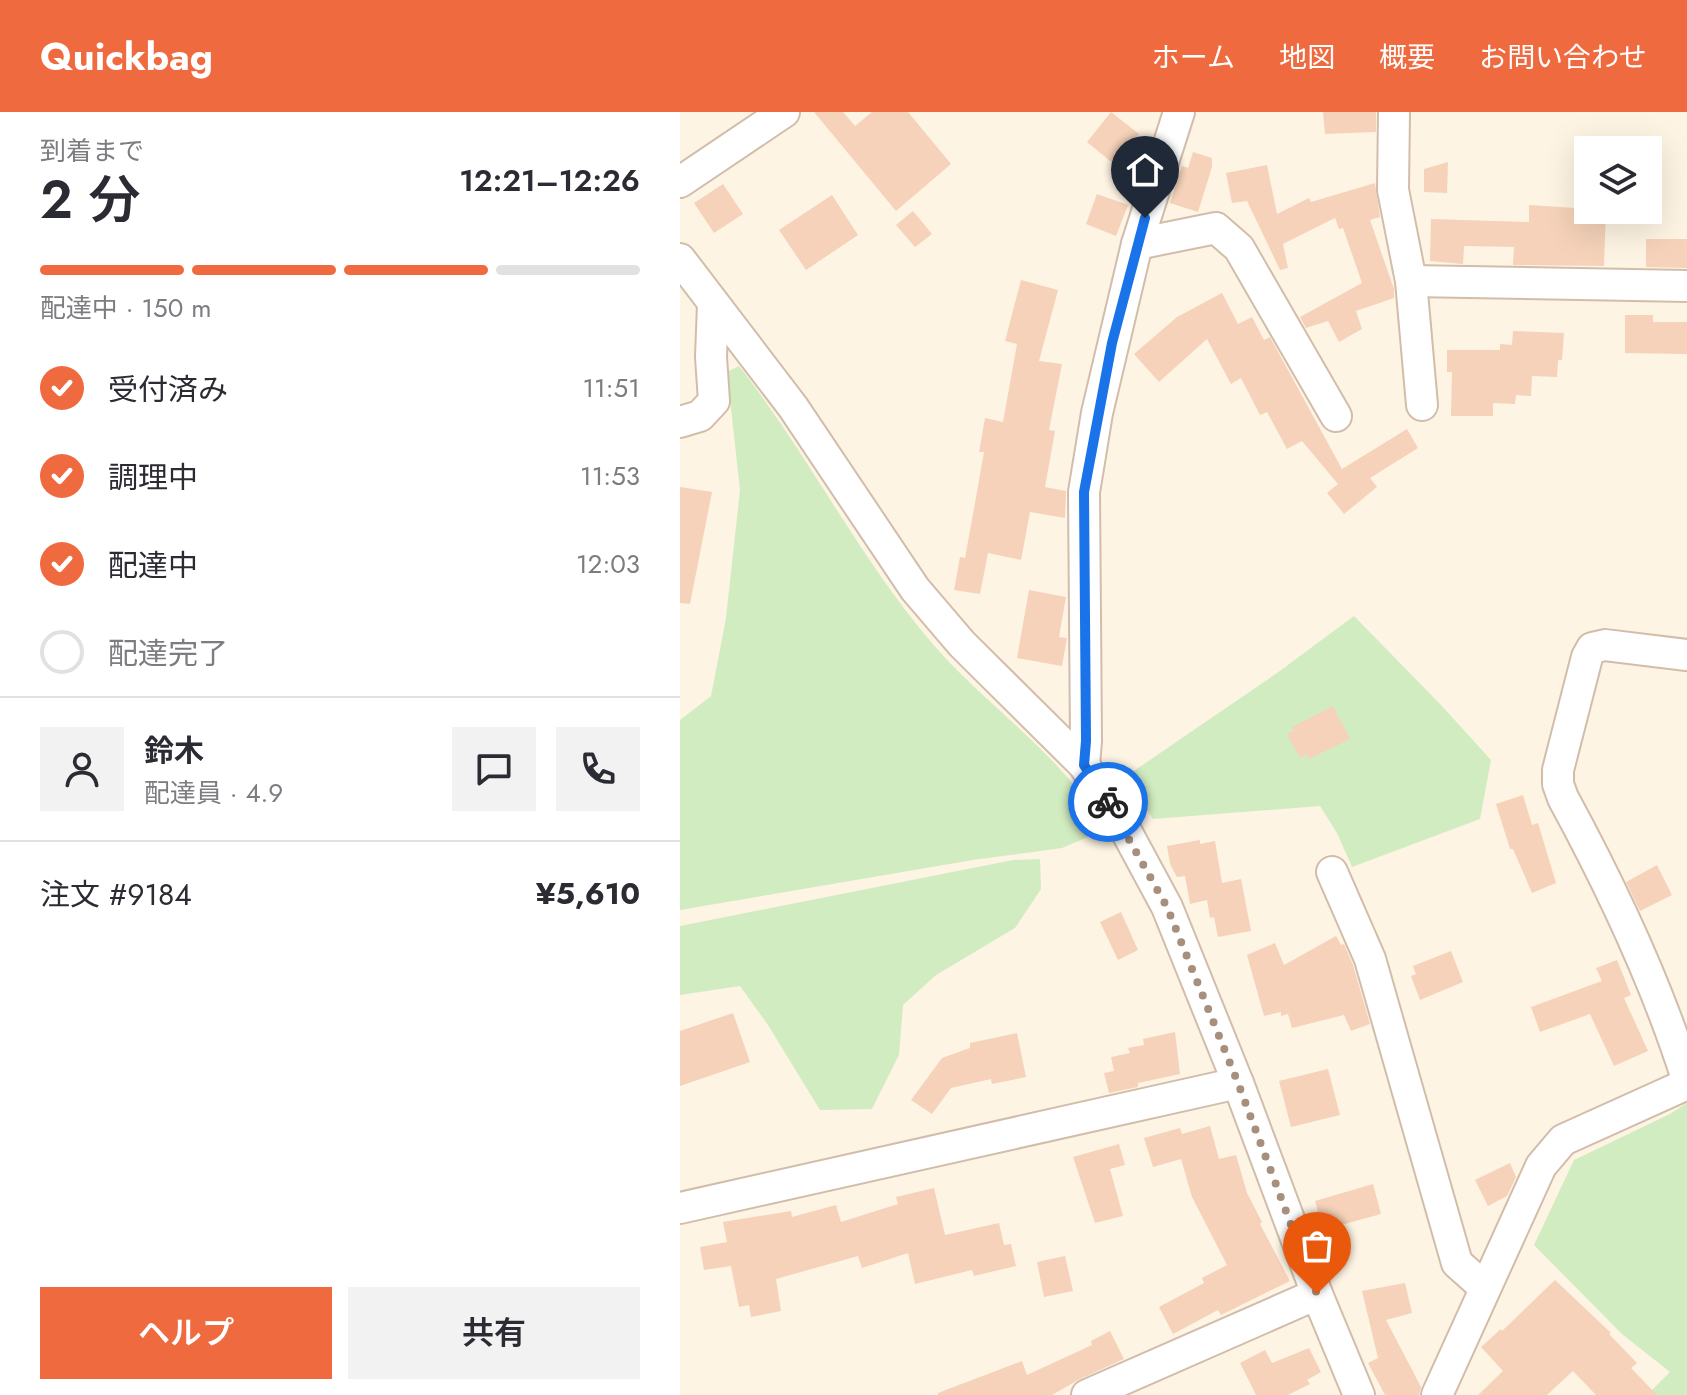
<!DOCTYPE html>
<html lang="ja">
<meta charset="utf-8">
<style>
:root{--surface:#fff;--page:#f2f2f3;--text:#2b2b33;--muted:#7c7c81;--line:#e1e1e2;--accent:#f06a40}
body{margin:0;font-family:Jost,"Noto Sans JP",sans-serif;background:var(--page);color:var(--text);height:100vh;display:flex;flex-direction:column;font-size:30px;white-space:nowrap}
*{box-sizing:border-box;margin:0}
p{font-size:26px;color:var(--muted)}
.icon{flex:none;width:44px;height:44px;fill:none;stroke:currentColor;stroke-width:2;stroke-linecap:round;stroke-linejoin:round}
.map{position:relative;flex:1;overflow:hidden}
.panel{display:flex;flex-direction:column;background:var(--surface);width:680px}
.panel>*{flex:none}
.controls{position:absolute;left:894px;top:24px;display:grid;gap:16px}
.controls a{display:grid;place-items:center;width:88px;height:88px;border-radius:0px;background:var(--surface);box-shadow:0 8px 32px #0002;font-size:40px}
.pin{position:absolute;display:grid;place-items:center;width:68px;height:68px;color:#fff;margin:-82px -34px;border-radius:50% 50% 50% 0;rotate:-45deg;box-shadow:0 0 8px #0007}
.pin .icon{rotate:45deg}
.courier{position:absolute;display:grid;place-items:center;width:80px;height:80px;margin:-40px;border:6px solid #1a73e8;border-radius:50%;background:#fff;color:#222;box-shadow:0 2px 10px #0007}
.headline em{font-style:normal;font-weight:600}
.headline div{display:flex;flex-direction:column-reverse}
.headline{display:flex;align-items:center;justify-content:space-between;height:136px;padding:0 40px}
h1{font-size:52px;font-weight:600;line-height:60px}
.bar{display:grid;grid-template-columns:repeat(4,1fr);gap:12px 8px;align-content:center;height:96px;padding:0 40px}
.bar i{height:10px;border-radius:6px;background:var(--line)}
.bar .on{background:var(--accent)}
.bar p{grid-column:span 4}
.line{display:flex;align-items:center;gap:20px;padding:0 40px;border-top:2px solid var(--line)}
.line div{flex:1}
.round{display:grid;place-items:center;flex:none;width:84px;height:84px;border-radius:0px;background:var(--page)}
ol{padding:0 40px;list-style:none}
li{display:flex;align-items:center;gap:24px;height:88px}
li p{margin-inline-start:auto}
li .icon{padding:8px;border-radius:50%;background:var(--accent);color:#fff;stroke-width:4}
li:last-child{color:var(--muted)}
li i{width:44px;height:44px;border:4px solid var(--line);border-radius:50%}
.action{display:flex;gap:16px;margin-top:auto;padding:16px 40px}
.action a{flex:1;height:92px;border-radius:0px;background:var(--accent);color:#fff;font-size:32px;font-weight:600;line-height:92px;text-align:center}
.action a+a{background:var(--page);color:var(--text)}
header{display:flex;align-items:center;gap:48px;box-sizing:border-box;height:112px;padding:0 40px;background:var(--accent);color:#fff}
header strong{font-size:38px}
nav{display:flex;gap:44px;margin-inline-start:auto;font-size:28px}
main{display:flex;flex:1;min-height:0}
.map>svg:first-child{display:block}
</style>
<header>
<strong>Quickbag</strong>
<nav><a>ホーム</a><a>地図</a><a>概要</a><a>お問い合わせ</a></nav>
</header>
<main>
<section class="panel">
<div class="headline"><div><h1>2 分</h1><p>到着まで</p></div><em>12:21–12:26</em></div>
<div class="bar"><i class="on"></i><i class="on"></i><i class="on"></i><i></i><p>配達中 · 150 m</p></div>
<ol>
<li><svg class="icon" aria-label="check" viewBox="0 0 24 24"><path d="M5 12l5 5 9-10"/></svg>受付済み<p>11:51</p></li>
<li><svg class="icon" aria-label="check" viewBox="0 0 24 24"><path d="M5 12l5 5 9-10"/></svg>調理中<p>11:53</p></li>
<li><svg class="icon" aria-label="check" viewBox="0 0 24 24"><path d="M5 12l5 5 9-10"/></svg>配達中<p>12:03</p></li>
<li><i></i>配達完了</li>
</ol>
<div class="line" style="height:144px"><a class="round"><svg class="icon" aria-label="person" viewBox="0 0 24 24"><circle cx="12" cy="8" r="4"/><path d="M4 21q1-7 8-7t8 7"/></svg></a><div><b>鈴木</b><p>配達員 · 4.9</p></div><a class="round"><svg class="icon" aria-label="chat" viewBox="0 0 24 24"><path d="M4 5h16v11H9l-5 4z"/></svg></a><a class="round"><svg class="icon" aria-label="phone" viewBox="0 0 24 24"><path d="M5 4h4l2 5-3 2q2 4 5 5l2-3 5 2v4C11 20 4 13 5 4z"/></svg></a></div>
<div class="line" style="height:104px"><div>注文 #9184</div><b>¥5,610</b></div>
<div class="action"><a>ヘルプ</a><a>共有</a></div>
</section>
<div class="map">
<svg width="1007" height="1283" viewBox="0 0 1007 1283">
<rect width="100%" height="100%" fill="#fef4e3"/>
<g fill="#d2ecc1">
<path d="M59,254C128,342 178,444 251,530C297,584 358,626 401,682C409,693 415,707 422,719L382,736L293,748L0,798V608L31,584L46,506L60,378L47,260Z"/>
<polygon points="674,504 761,593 811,648 800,707 672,755 657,721 640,694 473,707 445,665 597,561"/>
<polygon points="360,747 361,777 335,816 256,863 223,893 219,943 192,997 140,998 88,913 60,874 0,883 0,814 333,748"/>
<polygon points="1007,991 1007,1283 967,1283 990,1260 942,1222 854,1133 894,1048 990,1002"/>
</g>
<g fill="#f5d2b9">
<polygon points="134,0 163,0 175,14 192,0 228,0 271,52 216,99"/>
<polygon points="431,0 459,22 435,53 407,30"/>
<polygon points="643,0 696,0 696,20 645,22"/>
<polygon points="513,40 532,46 532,55 518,100 490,91 502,54 508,56"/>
<polygon points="768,50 767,81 744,80 744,57"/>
<polygon points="587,53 597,102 629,86 631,90 695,71 700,105 690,108 714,177 714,186 676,199 682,217 659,230 648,209 626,216 620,205 682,171 663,116 659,117 655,106 603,132 608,156 600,158 567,89 552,91 546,61"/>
<polygon points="43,72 63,102 34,121 14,91"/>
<polygon points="417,82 448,93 436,124 406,112"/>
<polygon points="152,83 178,123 126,158 99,118"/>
<polygon points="849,93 926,98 924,154 833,153 834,135 784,134 783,152 750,149 751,107 849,110"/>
<polygon points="233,99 252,122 235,135 216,113"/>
<polygon points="966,127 1007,127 1007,156 966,155"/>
<polygon points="341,168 378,178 359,249 382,252 369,318 375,319 365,375 386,379 385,406 350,400 341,448 308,441 300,482 274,478 280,445 285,446 295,391 304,340 299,340 305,306 323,310 337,232 325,229"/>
<polygon points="542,181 558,212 572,205 584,228 590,225 662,357 727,317 738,336 690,366 697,375 664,402 647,381 658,372 622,329 607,337 587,300 580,303 561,266 551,272 527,227 479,270 454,242 497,205"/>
<polygon points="945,203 973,203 973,210 1007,210 1007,242 945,241"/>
<polygon points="833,219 884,221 882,248 878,248 877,265 852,264 851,284 836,283 835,292 813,291 813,304 771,304 772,260 767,260 767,238 820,238 820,232 832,233"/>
<polygon points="0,375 32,380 10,492 0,491"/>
<polygon points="349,478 386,485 379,525 387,526 382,554 337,546"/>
<polygon points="653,594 670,627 629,647 626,642 620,646 607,622 614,619 612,615"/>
<polygon points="843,683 852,713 858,711 876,771 852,781 833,737 830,737 816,692"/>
<polygon points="520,728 520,732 535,729 542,771 561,767 571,819 538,825 534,805 530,806 527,788 510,792 505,764 497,765 490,752 487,734"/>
<polygon points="977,753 992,783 960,799 946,770"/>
<polygon points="441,800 458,838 438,848 420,810"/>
<polygon points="656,824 661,833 664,832 673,853 690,912 671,919 664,903 612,916 608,902 601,904 601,900 584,904 567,843 595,831 604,853"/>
<polygon points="771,839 783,870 740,888 731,864 736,862 733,854"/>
<polygon points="937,848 951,883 944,886 968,939 934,954 910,902 860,920 851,895 922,869 916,856"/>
<polygon points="53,901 70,950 0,974 0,919"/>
<polygon points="495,920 500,962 458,971 458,975 429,981 424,961 434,959 431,945 450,941 448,936 464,933 463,927"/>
<polygon points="337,921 346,965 312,972 311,967 271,976 252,1002 231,988 262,946 290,936 290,931"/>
<polygon points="648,957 660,1003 611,1015 599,969"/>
<polygon points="530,1014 539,1047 556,1043 567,1081 582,1110 580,1112 610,1169 541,1203 538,1198 493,1222 479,1195 524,1171 522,1166 547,1153 512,1085 501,1047 473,1055 464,1026 500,1016 502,1022"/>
<polygon points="439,1032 445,1053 430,1057 443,1104 415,1111 393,1045"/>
<polygon points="830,1051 836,1065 827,1084 808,1094 795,1068"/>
<polygon points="693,1072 701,1102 643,1118 635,1089"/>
<polygon points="254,1076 265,1123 319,1111 324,1133 331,1132 336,1154 294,1164 292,1158 235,1172 228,1141 182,1156 178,1144 96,1167 101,1199 71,1205 69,1193 59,1195 51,1154 24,1158 20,1135 47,1130 43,1110 111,1099 112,1105 156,1093 161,1110 218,1092 216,1085"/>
<polygon points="385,1144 393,1179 364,1185 357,1150"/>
<polygon points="875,1168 931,1221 929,1222 957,1251 951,1256 977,1283 916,1283 893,1259 867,1283 798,1283 823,1259 801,1235 821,1217 822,1219"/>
<polygon points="725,1171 732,1201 706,1208 741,1275 739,1283 705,1283 688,1251 698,1246 682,1179"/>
<polygon points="430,1219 444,1247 400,1267 372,1283 258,1283 258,1281 342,1249 347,1263 412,1233 411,1229"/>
<polygon points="629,1236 641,1260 627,1268 630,1272 608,1283 576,1283 560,1251 585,1238 592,1251"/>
</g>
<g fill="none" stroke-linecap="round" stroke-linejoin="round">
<g stroke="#d2bdab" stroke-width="34">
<g id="minor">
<polyline points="714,0 713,78 731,169 1007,174"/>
<polyline points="0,70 104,0"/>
<polyline points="457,132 536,116 559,136 656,304"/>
<polyline points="0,147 113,295 235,477 282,532 404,653 445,717 487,795 558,971 637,1182 679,1283"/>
<polyline points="731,169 742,293"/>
<polyline points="0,310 20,304 34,289 31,245 33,192"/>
<path d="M1007,543L925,533L912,536L907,545L878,658V672L883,686C932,776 976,869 1007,967"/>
<polyline points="404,653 406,629 404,380 417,301 457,132 499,0"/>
<polyline points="652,760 690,847 777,1151 804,1175"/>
<polyline points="0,1096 558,971"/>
<polyline points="407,1283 637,1182"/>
<polyline points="757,1283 861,1054 883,1028 1007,972"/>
</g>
</g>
<use href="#minor" stroke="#fff" stroke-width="30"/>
</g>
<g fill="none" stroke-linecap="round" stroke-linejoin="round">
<polyline stroke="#a78f7e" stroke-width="8" stroke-dasharray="0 14.4" points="428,690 487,795 558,971 637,1182"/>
<polyline stroke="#1a73e8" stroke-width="10" points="428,690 404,653 406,629 404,380 432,231 465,106"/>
</g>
</svg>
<div class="controls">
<a><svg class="icon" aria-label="layers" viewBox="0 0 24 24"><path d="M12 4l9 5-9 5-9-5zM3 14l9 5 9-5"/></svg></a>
</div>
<div class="pin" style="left:637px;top:1182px;background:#ea580c"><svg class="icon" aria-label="bag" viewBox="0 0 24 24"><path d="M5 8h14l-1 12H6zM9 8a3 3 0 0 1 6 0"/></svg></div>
<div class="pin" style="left:465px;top:106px;background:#1f2937"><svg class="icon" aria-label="home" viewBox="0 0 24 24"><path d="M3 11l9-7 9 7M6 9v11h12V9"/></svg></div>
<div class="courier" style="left:428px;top:690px"><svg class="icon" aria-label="bike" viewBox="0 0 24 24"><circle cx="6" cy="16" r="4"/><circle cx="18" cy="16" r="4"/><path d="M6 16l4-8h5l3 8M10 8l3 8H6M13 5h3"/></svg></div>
</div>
</main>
